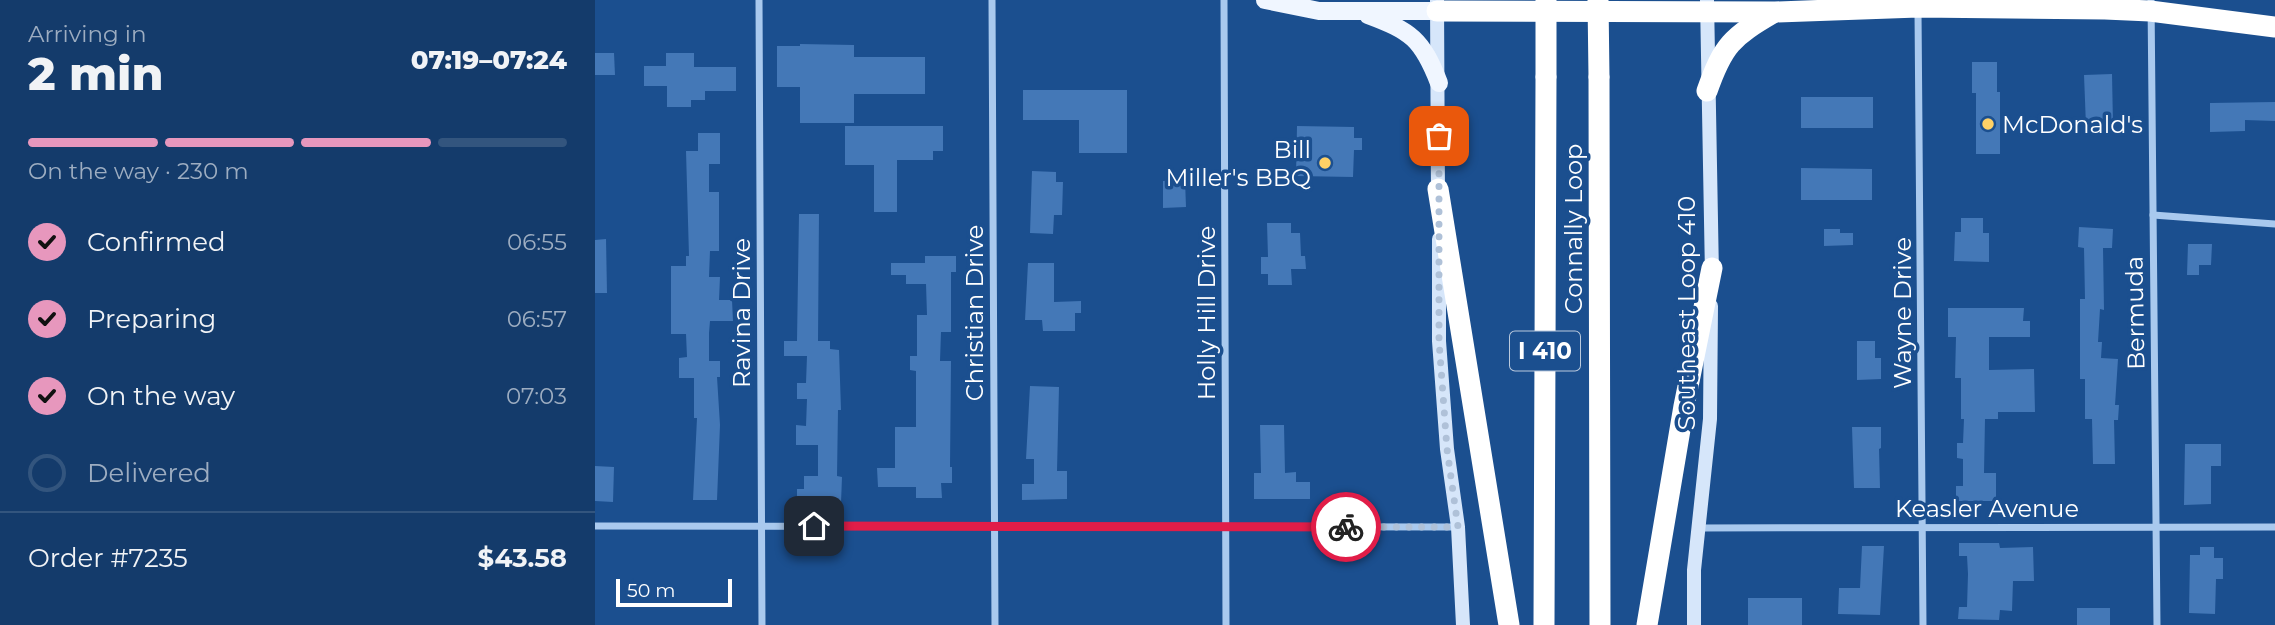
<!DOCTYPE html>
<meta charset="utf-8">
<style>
:root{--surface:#143b6b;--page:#214673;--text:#f1f3f6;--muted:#9dadc1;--line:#33557e;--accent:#e797bd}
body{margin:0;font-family:Montserrat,sans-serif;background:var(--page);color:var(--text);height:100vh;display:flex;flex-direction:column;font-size:26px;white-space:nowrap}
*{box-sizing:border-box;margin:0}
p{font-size:23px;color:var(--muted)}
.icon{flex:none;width:38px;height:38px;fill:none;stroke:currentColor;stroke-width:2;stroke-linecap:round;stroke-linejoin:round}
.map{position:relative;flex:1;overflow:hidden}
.details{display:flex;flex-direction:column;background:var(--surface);width:595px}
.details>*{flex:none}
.scale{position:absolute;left:21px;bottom:18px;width:116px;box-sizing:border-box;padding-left:7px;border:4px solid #fff;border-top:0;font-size:19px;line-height:24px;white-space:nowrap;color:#fff;-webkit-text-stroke:5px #1b4f8f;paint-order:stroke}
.pin{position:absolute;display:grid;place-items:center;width:60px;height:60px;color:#fff;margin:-30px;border-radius:14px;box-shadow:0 4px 10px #0006}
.courier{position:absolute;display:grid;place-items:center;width:70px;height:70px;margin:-35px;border:5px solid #e11d48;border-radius:50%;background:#fff;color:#222;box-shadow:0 2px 9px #0007}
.overview em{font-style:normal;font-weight:800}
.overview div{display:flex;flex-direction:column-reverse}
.overview{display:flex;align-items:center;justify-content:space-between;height:119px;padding:0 28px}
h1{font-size:46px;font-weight:800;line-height:52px}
.bar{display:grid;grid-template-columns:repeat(4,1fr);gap:10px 7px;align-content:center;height:84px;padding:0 28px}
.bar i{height:9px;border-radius:5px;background:var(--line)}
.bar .current{background:var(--accent)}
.bar p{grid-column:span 4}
.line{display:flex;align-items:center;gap:18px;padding:0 28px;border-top:2px solid var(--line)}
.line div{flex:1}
ol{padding:0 28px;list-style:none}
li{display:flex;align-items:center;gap:21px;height:77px}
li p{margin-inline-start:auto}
li .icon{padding:7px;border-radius:50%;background:var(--accent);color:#111;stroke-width:4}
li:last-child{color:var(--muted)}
li i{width:38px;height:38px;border:4px solid var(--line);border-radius:50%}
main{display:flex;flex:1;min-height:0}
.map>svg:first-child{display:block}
</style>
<main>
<section class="details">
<div class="overview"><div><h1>2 min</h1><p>Arriving in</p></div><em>07:19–07:24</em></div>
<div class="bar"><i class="current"></i><i class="current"></i><i class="current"></i><i></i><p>On the way · 230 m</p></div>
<ol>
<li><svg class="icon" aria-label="check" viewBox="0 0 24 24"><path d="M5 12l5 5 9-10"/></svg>Confirmed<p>06:55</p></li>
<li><svg class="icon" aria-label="check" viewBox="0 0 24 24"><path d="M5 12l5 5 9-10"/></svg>Preparing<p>06:57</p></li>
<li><svg class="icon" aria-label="check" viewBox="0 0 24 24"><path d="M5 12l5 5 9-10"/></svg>On the way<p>07:03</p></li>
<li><i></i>Delivered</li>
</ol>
<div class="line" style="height:91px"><div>Order #7235</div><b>$43.58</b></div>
</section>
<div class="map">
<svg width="1680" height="625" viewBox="0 0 1680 625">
<rect width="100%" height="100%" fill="#1b4f8f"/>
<g fill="#4478b7">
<polygon points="205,44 259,45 259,57 330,57 330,94 259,94 259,123 205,123 205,87 182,87 182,46 205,46"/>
<polygon points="0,53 19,53 20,75 0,75"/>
<polygon points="71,53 99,53 99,67 141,67 141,91 110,91 110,100 96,100 96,107 72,107 72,86 49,86 49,66 71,66"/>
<polygon points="1377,62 1402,62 1402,92 1405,92 1405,154 1381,154 1381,93 1377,93"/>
<polygon points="1517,74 1518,125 1491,126 1489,75"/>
<polygon points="428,90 532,90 532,153 484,153 484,120 428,120"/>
<rect x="1206" y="97" width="72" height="31"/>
<polygon points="1680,102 1680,121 1650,120 1650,131 1615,132 1615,103"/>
<polygon points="250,126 348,126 348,151 338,151 338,160 302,160 302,212 279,212 279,165 250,165"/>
<polygon points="702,126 759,127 759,138 767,138 767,150 759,150 758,177 701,176"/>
<polygon points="103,133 125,133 125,164 114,164 114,192 124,192 124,251 115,251 114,277 125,277 124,300 137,300 138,321 115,321 114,333 114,361 125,361 125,377 122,377 125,425 122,500 98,500 102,418 99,418 99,378 84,378 84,358 92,357 91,334 76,334 76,266 91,266 91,256 94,256 91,151 103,151"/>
<polygon points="1206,168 1277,169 1277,200 1206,200"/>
<polygon points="437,171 461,172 461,182 468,182 467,215 459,215 458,234 435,233"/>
<polygon points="590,180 591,207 568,208 568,181"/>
<polygon points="204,214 224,214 223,341 235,341 235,349 244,350 246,410 243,410 242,476 247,477 246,503 202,503 202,489 209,489 209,476 223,476 223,445 201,445 201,425 211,426 212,399 202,399 202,383 211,383 212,356 189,356 189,341 202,341"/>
<polygon points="1366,218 1388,218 1388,233 1394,233 1394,262 1359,261 1360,232 1366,232"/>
<polygon points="672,223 696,223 696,233 705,233 706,256 710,256 711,269 696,269 697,285 673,285 673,274 666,274 666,257 673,257"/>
<polygon points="1484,227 1518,229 1517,248 1508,248 1509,310 1505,309 1503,342 1507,342 1506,358 1523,359 1520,405 1524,405 1523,420 1519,420 1520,464 1498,464 1497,419 1490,419 1490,379 1485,379 1485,299 1490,299 1489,248 1483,247"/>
<polygon points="1229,229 1245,229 1245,233 1258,233 1258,245 1229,246"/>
<polygon points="11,239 12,293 0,293 0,240"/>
<polygon points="1593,244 1617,244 1616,265 1604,265 1604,275 1592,275"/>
<polygon points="330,256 361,256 361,272 356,272 356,332 346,332 345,361 356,361 355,467 357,467 357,483 346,483 347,498 321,498 321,487 283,487 282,468 300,468 300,427 321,427 321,371 315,370 315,356 322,356 322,315 332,315 331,284 311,284 311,275 296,275 296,263 330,263"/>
<polygon points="433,263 459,263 459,302 486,301 486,313 480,313 480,331 448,331 447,320 430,320"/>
<polygon points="1353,308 1429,308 1428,321 1435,321 1435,337 1394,337 1394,370 1439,369 1440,412 1403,412 1403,419 1390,419 1389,473 1401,473 1401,501 1361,501 1361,486 1368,486 1368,459 1362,458 1362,443 1368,443 1369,419 1366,419 1366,378 1360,378 1361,337 1353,337"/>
<polygon points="1262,341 1280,341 1280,358 1286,358 1286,379 1262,380"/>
<polygon points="435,386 464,387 462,471 472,471 472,499 427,500 427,484 439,484 439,459 431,459"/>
<polygon points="665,425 689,425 690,473 701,472 701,482 715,482 715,499 659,499 659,473 666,473"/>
<polygon points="1257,427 1286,427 1286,448 1284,449 1285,488 1259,488"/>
<polygon points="1590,444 1626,444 1626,466 1616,466 1616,504 1589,505"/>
<polygon points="0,466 19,467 18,502 0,501"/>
<polygon points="1364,543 1404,543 1405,548 1438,547 1439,581 1418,581 1417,611 1405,610 1404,620 1363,619 1364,607 1372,607 1373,574 1372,556 1364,556"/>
<polygon points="1267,546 1289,546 1285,615 1243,614 1244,588 1265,588"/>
<polygon points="1605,547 1619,547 1619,558 1628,558 1628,579 1621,579 1620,614 1594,613 1595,555 1605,555"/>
<rect x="1153" y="598" width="54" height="27"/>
<rect x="1482" y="608" width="33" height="17"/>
</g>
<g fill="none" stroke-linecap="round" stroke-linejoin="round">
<g stroke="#a9c9ee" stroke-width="7">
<polyline points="164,0 167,625"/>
<polyline points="397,0 400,625"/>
<polyline points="629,0 631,625"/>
<polyline points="1556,0 1562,625"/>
<polyline points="1323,11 1328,625"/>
<polyline points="1558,215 1680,224"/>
<polyline points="0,526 863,527"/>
<polyline points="1104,528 1680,527"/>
</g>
<g stroke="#d6e6fa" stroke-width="14">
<polyline points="842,0 843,198"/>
<polyline points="1112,0 1117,275"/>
<polyline points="844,239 844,341 852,449 863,527 868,625"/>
<polyline points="1099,625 1099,570 1115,419 1116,306"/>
</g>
<g stroke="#f0f6ff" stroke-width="18">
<polyline points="670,0 724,11 842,11"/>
<path d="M773,15C816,31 827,39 844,83"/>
</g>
<g stroke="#fff" stroke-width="21">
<polyline points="842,11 1180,12 1323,7 1510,9 1555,11 1680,27"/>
<polyline points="1004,77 1005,625"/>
<path d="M1112,91C1128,45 1137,37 1178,13"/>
<polyline points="843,189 914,625"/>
<polyline points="949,625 951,77"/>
<polyline points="1052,625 1089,406 1117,268"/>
</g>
<g stroke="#fff" stroke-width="21">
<polyline points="951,0 951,77"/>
<polyline points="1003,0 1004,77"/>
</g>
</g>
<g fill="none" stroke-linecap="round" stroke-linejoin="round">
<polyline stroke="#afc1d8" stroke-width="7" stroke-dasharray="0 12.6" points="751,527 863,527 852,449 844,341 844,136"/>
<polyline stroke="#e11d48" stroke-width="9" points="219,526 751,527"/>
</g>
<g fill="#ffd166" stroke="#1b4f8f" stroke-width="2.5">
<circle cx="1393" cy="124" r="7"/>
<circle cx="730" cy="163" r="7"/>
</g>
<g text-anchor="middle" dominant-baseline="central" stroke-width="7" stroke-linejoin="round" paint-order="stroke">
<rect fill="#1b4f8f" stroke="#bbcadd" stroke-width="2" x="915" y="331.5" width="70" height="39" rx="5"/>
<g font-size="23" font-weight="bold" fill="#fff">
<text x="950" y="351">I 410</text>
</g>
<g font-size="24" fill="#fff" stroke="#1b4f8f" text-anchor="start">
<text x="1407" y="124">McDonald's</text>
<text x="716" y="149" text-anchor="end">Bill<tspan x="716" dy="28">Miller's BBQ</tspan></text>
</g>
<g font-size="24" fill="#fff" stroke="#1b4f8f">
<text transform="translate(978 229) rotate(-90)">Connally Loop</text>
<text transform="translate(146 313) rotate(-90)">Ravina Drive</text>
<text transform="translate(379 313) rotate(-90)">Christian Drive</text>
<text transform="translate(611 313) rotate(-90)">Holly Hill Drive</text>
<text transform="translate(1091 313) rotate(-90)">Southeast Loop 410</text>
<text transform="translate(1307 313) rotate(-90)">Wayne Drive</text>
<text transform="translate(1540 313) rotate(-91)">Bermuda</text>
<text x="1392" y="508">Keasler Avenue</text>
</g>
</g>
</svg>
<div class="scale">50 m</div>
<div class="pin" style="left:844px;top:136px;background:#ea580c"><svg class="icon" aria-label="bag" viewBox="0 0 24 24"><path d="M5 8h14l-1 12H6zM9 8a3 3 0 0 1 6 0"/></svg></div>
<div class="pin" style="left:219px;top:526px;background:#1f2937"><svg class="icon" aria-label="home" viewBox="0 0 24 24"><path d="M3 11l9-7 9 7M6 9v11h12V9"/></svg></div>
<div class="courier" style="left:751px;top:527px"><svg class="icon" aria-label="bike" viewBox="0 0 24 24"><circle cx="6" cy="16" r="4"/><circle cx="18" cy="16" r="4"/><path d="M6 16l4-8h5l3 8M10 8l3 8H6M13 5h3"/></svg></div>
</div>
</main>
